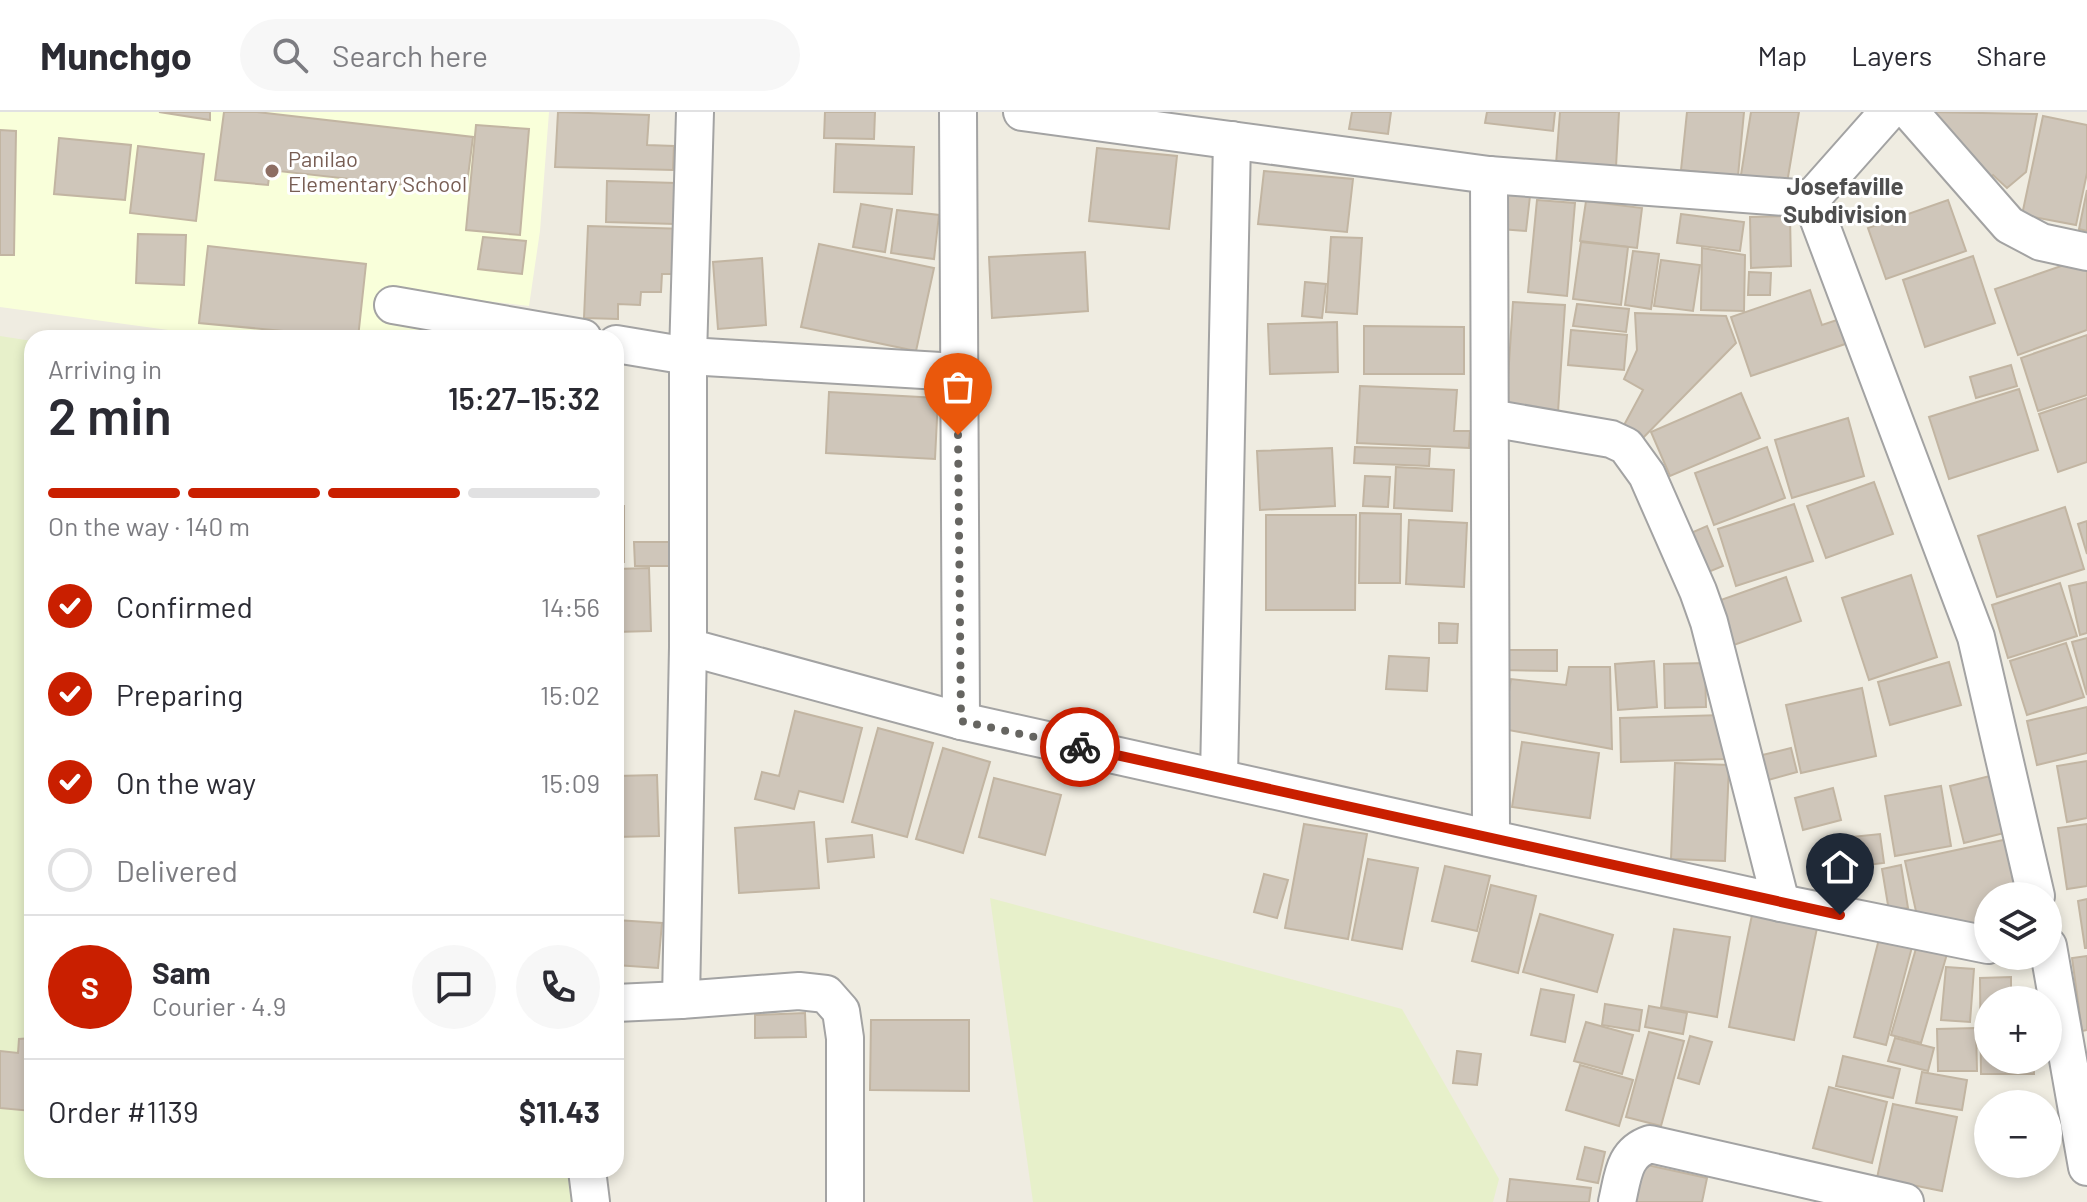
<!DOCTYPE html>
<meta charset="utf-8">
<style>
:root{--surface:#fff;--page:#f7f7f7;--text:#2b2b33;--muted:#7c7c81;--line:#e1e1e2;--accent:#c91f00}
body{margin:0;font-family:Barlow,sans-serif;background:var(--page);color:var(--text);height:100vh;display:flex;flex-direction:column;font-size:30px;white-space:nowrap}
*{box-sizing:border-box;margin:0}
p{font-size:26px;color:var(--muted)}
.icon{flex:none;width:44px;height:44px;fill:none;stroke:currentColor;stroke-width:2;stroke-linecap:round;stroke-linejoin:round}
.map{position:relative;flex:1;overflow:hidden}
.side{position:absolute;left:24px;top:218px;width:600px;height:848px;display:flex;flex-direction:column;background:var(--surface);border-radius:24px;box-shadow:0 4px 12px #0003}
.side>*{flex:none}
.tools{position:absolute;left:1974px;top:770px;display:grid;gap:16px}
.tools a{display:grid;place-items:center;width:88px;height:88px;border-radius:50%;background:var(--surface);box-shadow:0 4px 12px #0003;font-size:40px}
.pin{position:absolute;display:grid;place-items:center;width:68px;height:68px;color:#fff;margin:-82px -34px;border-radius:50% 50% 50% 0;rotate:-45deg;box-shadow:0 0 8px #0007}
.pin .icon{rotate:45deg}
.courier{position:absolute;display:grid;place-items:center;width:80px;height:80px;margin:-40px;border:6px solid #c91f00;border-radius:50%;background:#fff;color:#222;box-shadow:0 2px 10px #0007}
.overview em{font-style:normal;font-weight:600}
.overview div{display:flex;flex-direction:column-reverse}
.overview{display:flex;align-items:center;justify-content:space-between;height:136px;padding:0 24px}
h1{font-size:52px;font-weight:600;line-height:60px}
.bar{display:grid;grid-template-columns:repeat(4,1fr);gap:12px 8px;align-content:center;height:96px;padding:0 24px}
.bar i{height:10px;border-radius:6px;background:var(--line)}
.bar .active{background:var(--accent)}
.bar p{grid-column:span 4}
.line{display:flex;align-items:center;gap:20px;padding:0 24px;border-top:2px solid var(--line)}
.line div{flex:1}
.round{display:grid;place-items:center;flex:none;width:84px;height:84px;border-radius:42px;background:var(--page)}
ol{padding:0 24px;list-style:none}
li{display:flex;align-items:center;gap:24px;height:88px}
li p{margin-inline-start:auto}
li .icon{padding:8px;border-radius:50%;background:var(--accent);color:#fff;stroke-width:4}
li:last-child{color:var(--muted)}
li i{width:44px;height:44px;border:4px solid var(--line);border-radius:50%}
header{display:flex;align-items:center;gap:48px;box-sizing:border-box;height:112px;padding:0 40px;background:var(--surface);border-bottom:2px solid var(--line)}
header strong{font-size:38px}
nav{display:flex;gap:44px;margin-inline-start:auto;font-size:28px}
.search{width:560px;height:72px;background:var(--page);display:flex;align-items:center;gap:20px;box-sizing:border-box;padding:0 28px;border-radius:44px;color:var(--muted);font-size:30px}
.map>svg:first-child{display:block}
</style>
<header>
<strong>Munchgo</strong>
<div class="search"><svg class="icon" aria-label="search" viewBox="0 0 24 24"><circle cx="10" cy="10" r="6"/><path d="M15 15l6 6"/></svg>Search here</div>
<nav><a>Map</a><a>Layers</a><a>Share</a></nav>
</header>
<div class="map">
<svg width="2087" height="1090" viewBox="0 0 2087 1090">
<rect width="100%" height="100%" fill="#efece1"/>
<polygon fill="#f9ffda" points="0,0 549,0 540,119 529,194 477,188 471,226 227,226 0,195"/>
<g fill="#e7f0ca">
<polygon points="0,224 32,229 32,1058 589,1058 591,1090 0,1090"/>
<polygon points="990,786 1402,897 1499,1067 1493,1090 1033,1090"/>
</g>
<g fill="#cfc6ba" stroke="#c2b5a2" stroke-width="2">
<polygon points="159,0 210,0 210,8"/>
<polygon points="224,0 257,0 473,25 466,80 270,58 268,73 215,68"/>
<polygon points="558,0 649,3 647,33 674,34 673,58 555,55"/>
<polygon points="825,0 875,0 874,27 824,26"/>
<polygon points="1352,0 1391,0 1388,22 1349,17"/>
<polygon points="1487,0 1555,0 1553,19 1485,11"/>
<polygon points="1560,0 1619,0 1616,55 1556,52"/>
<polygon points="1687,0 1744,0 1738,64 1681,58"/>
<polygon points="1751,0 1799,0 1787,71 1741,63"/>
<polygon points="1928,0 2037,2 2026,60 2007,76 1993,63 1985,70"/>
<polygon points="2043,4 2087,13 2087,61 2076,113 2022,103"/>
<polygon points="476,13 529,17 520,123 466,118"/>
<polygon points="0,18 16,19 14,143 0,143"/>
<polygon points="59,26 131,33 125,88 54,82"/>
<polygon points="836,32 914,35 912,82 834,80"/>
<polygon points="138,34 204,42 196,109 130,101"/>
<polygon points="1097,36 1177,44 1169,117 1089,109"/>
<polygon points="1264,59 1353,67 1347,120 1258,112"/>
<polygon points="607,69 676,71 675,112 606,110"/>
<polygon points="2087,78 2087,119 2079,117"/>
<polygon points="1503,82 1530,84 1526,119 1500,117"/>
<polygon points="1537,88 1575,91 1567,184 1528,180"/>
<polygon points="1948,88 1966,139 1886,167 1868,116"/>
<polygon points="1586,89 1642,96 1637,136 1580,129"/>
<polygon points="861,92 892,97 885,140 853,135"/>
<polygon points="897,98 939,103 934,147 891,141"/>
<polygon points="1681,102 1744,110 1740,139 1677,131"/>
<polygon points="1790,104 1791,154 1751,156 1750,105"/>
<polygon points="588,114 686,117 685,162 662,162 661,180 641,180 640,193 618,192 618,207 584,206"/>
<polygon points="138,122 186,123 184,173 136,171"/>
<polygon points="483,125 526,129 522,162 478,157"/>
<polygon points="1331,125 1362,126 1357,202 1326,200"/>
<polygon points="1581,130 1628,135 1621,193 1573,187"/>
<polygon points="819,132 934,156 916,239 801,215"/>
<polygon points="208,134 366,152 358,226 199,211"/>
<polygon points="1702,136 1745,143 1744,199 1701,198"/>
<polygon points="1633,139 1659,142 1651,197 1625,193"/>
<polygon points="1085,140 1088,199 992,206 989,145"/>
<polygon points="1973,144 1995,211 1925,235 1903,168"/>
<polygon points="2087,145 2087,218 2018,243 1995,177"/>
<polygon points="762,146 766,213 718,217 713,150"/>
<polygon points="1661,148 1700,153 1693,199 1654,194"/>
<polygon points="1749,160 1771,161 1770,183 1748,183"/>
<polygon points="1305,170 1326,172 1322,206 1302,204"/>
<polygon points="1810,178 1822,213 1843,206 1851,230 1751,264 1731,205"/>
<polygon points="1513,190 1565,193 1558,300 1506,296"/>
<polygon points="1577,192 1629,197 1626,220 1573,214"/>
<polygon points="1635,201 1726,204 1736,231 1641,328 1623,315 1643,278 1624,267 1637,238"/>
<polygon points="1337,210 1338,260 1270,262 1268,212"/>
<polygon points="1364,214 1464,215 1464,262 1364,262"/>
<polygon points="1571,218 1627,223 1624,258 1568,253"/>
<polygon points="2087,223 2087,283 2038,299 2021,246"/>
<polygon points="2011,253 2017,274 1976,286 1970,265"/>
<polygon points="1360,274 1457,278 1454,319 1470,319 1469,336 1357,331"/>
<polygon points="2019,277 2038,338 1949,367 1929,305"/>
<polygon points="829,280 938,286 935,347 826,341"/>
<polygon points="1741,281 1760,326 1670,364 1651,320"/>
<polygon points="2087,286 2087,350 2058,360 2039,302"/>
<polygon points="1848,306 1864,364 1792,386 1775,328"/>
<polygon points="1355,335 1430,337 1429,354 1354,351"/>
<polygon points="1767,335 1785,386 1714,413 1695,361"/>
<polygon points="1332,336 1335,394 1260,398 1257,339"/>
<polygon points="1396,355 1454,358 1452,399 1394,396"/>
<polygon points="1365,364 1390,365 1388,395 1363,394"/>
<polygon points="1874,370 1893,422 1826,446 1807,394"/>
<polygon points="1794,392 1813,449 1736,474 1718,417"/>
<rect x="616" y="394" width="8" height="56"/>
<polygon points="2065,395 2084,457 1997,485 1978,424"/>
<polygon points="1360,401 1401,402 1400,471 1359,471"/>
<polygon points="1266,403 1356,403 1355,498 1266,498"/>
<polygon points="1409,408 1467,411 1464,475 1406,472"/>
<polygon points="2087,409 2087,442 2078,412"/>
<polygon points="1707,414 1723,454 1701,463 1684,424"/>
<polygon points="634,430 673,430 673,454 635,454"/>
<polygon points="649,456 651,519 616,520 616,457"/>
<polygon points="1911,463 1937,545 1869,568 1842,486"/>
<polygon points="1786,465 1801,509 1731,534 1715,490"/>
<polygon points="2087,470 2087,521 2080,523 2069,474"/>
<polygon points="2060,471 2077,524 2008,546 1992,493"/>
<polygon points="1439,511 1458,512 1457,531 1439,531"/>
<polygon points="2087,526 2087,583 2072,530"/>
<polygon points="2066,531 2084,585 2027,603 2010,549"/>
<polygon points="1504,538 1557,538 1557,559 1503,558"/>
<polygon points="1389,544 1429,546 1427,579 1386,577"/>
<polygon points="1654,549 1657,595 1618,598 1615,552"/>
<polygon points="1949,550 1961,593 1890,613 1878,570"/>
<polygon points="1705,551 1706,595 1665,596 1664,552"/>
<polygon points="1569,555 1610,555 1612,637 1503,617 1511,567 1566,573"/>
<polygon points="1862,576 1876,644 1801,661 1786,593"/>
<polygon points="2087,595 2087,641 2037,653 2027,609"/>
<polygon points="795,599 862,616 843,690 799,679 794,697 755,687 762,660 779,664"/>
<polygon points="1723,603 1725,647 1621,650 1620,606"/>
<polygon points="878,616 933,631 907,725 852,710"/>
<polygon points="1522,630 1599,641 1590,706 1512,695"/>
<polygon points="943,636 990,650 963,741 916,727"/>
<polygon points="1791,636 1797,660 1761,670 1754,645"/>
<polygon points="2087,649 2087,706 2067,710 2057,654"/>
<polygon points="1675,651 1729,653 1725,749 1671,747"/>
<polygon points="657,663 659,724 616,725 616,664"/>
<polygon points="1994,663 2008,720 1964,731 1950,674"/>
<polygon points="994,666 1061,683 1045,743 979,725"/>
<polygon points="1941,674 1951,734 1895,744 1885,684"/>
<polygon points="1833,676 1841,708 1803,718 1795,686"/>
<polygon points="814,710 819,776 739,781 735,716"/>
<polygon points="1304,712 1367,722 1348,827 1285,816"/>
<polygon points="2087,712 2087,774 2067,777 2058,716"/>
<polygon points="1880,722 1884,751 1835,757 1833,727"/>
<polygon points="872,723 874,745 828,750 826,727"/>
<polygon points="2008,727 2018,784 1988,784 1988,816 1917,804 1905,749"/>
<polygon points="1368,747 1418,756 1402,837 1352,828"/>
<polygon points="1901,753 1908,796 1889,799 1882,757"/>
<polygon points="1445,754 1490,764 1477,819 1432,809"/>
<polygon points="1264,762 1288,768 1277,806 1254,800"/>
<polygon points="1491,773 1536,784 1518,861 1472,849"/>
<polygon points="2087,787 2087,836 2085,836 2078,789"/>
<polygon points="1540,802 1613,823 1597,880 1523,860"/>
<polygon points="1752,803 1817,816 1794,928 1729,915"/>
<polygon points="616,808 662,811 658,856 616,853"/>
<polygon points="1674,817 1730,825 1717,905 1661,895"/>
<polygon points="1879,827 1912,835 1886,933 1854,925"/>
<polygon points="1917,833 1947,842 1921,931 1891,923"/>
<polygon points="2087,844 2087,918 2082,919 2072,846"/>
<polygon points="1946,855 1974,857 1970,910 1941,908"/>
<polygon points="2011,865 2011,886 2033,888 1988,888 1988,948 2033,948 2034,962 1981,962 1980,866"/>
<polygon points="1541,877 1574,883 1565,930 1531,923"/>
<polygon points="1605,892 1642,898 1639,919 1602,913"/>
<polygon points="1649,894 1687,901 1683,922 1645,915"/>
<polygon points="805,901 806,925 755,926 755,903"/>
<polygon points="871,908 969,908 969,979 870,978"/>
<polygon points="1586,910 1633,923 1622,962 1574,949"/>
<polygon points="1976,916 1977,959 1938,959 1937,917"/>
<polygon points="1649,920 1684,929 1661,1014 1626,1005"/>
<polygon points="1690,924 1712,930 1699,972 1678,966"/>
<polygon points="32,926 32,999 0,996 0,939 18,941 19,927"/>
<polygon points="1895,926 1934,936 1928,959 1888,949"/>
<polygon points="1457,939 1481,942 1477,973 1453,971"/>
<polygon points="1843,944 1900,957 1893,986 1836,974"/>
<polygon points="1580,953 1633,968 1619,1014 1566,998"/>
<polygon points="1922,960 1967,968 1962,998 1916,991"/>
<polygon points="1829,975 1887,990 1872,1051 1813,1036"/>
<polygon points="1893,992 1957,1005 1942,1079 1877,1066"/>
<polygon points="1585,1035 1605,1040 1598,1071 1577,1067"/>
<polygon points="1638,1051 1707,1066 1702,1090 1629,1090"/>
<polygon points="1510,1067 1591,1076 1589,1090 1507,1090"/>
</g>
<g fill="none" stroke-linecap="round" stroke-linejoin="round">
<g stroke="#a3a3a3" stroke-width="40">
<g id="street">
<polyline points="695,0 688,244 688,535 681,888 799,879 826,882 841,899 845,926 845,1090"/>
<polyline points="958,0 961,609"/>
<polyline points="1022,0 1489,63 1811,87"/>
<polyline points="1888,0 1811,87 1976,525 2036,784"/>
<polyline points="1910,0 2009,113 2041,130 2087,140"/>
<polyline points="1489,63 1491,724"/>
<polyline points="393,193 583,226"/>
<polyline points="616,232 688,244 957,260"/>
<polyline points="1490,306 1611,327 1626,334 1647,363 1698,479 1709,510 1781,791"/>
<polyline points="688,535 961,609 1781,791 1988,833"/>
<polyline points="1219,665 1232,28"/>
<polyline points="2048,834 2087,1055"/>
<polyline points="616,891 681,888"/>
<polyline points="587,1058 591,1090"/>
<path d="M1617,1090C1623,1065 1623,1041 1650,1032L1905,1090"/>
</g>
</g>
<use href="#street" stroke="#fff" stroke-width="36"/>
</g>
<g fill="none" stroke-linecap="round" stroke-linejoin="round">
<polyline stroke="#666561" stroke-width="8" stroke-dasharray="0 14.4" points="958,323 961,609 1080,635"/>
<polyline stroke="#c91f00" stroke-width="10" points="1080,635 1840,803"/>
</g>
<circle fill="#8d6e63" stroke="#fff" stroke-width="3" cx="272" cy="59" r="8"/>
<g text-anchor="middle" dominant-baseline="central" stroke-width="6" stroke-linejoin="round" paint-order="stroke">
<g font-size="22" fill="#785e54" stroke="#fff" text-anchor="start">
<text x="288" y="46">Panilao<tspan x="288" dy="25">Elementary School</tspan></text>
</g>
<g font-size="24" font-weight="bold" fill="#4f4f4f" stroke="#fff">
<text x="1845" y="73">Josefaville<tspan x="1845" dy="28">Subdivision</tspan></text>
</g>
</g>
</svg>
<div class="tools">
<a><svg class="icon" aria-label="layers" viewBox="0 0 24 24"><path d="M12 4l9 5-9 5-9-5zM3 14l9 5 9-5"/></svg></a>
<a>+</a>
<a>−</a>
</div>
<div class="pin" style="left:958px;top:323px;background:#ea580c"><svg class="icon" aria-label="bag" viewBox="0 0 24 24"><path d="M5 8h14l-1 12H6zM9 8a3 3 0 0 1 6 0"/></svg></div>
<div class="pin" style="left:1840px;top:803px;background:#1f2937"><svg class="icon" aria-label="home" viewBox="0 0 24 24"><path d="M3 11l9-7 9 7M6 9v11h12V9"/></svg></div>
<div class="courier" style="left:1080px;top:635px"><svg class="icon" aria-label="bike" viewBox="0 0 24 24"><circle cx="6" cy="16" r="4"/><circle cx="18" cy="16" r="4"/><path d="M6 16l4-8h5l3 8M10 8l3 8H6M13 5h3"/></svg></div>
<section class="side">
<div class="overview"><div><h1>2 min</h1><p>Arriving in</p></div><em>15:27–15:32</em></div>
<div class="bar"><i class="active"></i><i class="active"></i><i class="active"></i><i></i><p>On the way · 140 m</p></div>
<ol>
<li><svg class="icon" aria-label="check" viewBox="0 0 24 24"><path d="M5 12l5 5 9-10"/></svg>Confirmed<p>14:56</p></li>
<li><svg class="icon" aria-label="check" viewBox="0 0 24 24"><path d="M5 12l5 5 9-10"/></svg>Preparing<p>15:02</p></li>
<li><svg class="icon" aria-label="check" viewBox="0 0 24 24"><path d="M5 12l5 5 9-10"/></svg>On the way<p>15:09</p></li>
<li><i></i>Delivered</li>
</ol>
<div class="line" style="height:144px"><b class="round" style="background:var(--accent);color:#fff">S</b><div><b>Sam</b><p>Courier · 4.9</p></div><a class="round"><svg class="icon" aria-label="chat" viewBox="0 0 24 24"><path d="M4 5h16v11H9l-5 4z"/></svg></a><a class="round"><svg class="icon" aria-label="phone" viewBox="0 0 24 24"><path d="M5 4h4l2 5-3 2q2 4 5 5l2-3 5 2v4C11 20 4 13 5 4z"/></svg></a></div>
<div class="line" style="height:104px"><div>Order #1139</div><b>$11.43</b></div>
</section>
</div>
